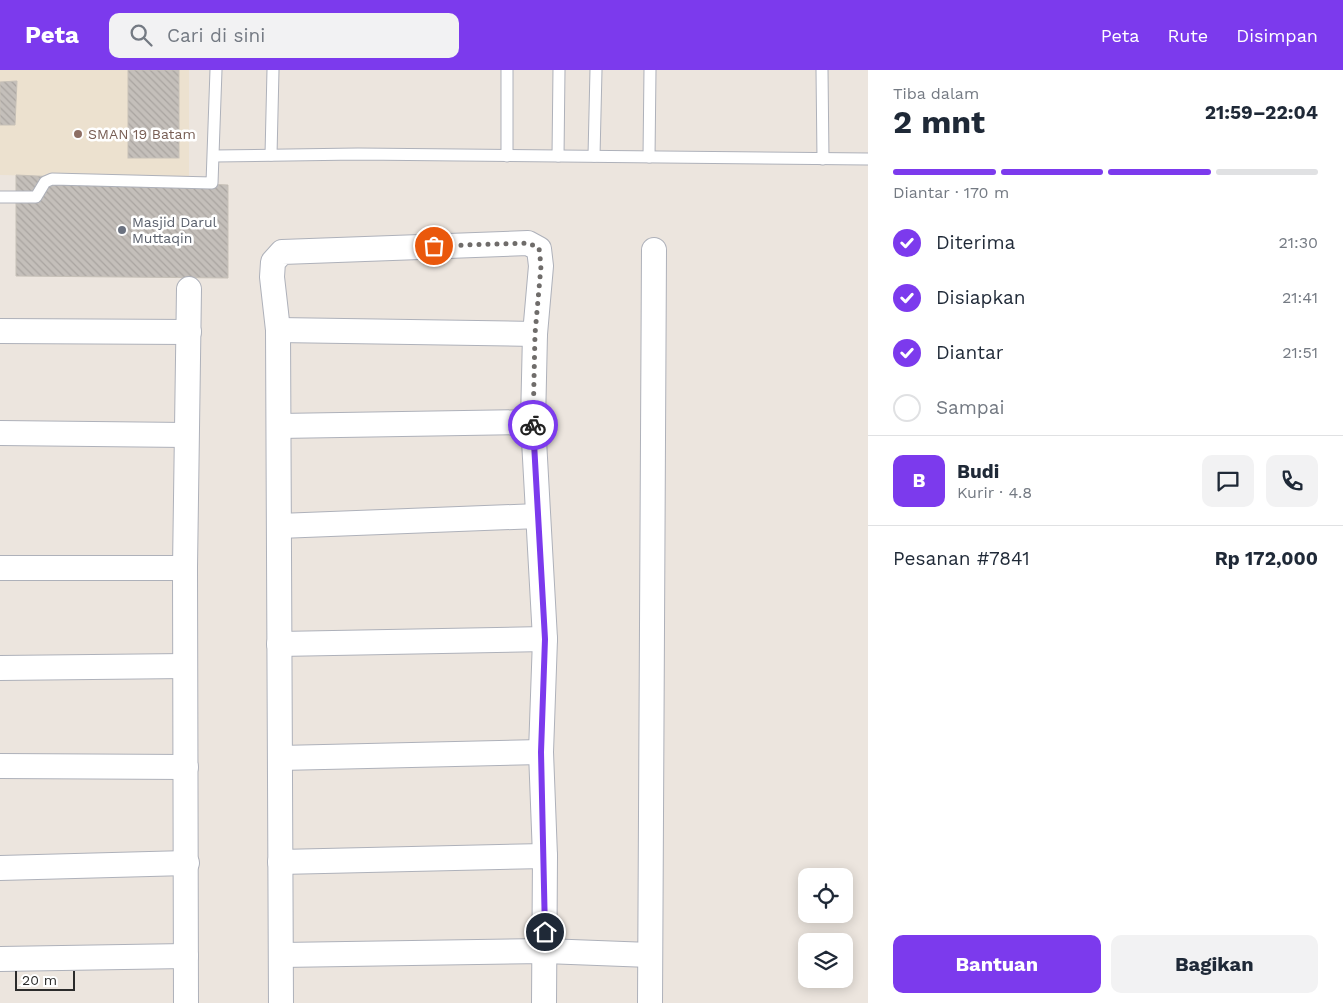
<!DOCTYPE html>
<html lang="id">
<meta charset="utf-8">
<style>
:root{--surface:#fff;--page:#f2f2f3;--text:#1f2937;--muted:#747a83;--line:#e0e1e3;--accent:#7c3aed}
body{margin:0;font-family:"Work Sans",sans-serif;background:var(--page);color:var(--text);height:100vh;display:flex;flex-direction:column;font-size:19px;white-space:nowrap}
*{box-sizing:border-box;margin:0}
p{font-size:16px;color:var(--muted)}
.icon{flex:none;width:28px;height:28px;fill:none;stroke:currentColor;stroke-width:2;stroke-linecap:round;stroke-linejoin:round}
.map{position:relative;flex:1;overflow:hidden}
.details{display:flex;flex-direction:column;background:var(--surface);width:475px}
.details>*{flex:none}
.tools{position:absolute;left:798px;top:798px;display:grid;gap:10px}
.tools a{display:grid;place-items:center;width:55px;height:55px;border-radius:10px;background:var(--surface);box-shadow:0 2px 12px #0003;font-size:25px}
.scale{position:absolute;left:15px;bottom:12px;width:60px;box-sizing:border-box;padding-left:5px;border:2px solid #2b2b2b;border-top:0;font-size:14px;line-height:18px;white-space:nowrap;color:#2b2b2b;-webkit-text-stroke:4px #fff;paint-order:stroke}
.pin{position:absolute;display:grid;place-items:center;width:42px;height:42px;color:#fff;margin:-21px;border:2px solid #fff;border-radius:50%;box-shadow:0 1px 5px #0007}
.courier{position:absolute;display:grid;place-items:center;width:50px;height:50px;margin:-25px;border:4px solid #7c3aed;border-radius:50%;background:#fff;color:#222;box-shadow:0 1px 6px #0007}
.headline em{font-style:normal;font-weight:700}
.headline div{display:flex;flex-direction:column-reverse}
.headline{display:flex;align-items:center;justify-content:space-between;height:85px;padding:0 25px}
h1{font-size:32px;font-weight:700;line-height:38px}
.bar{display:grid;grid-template-columns:repeat(4,1fr);gap:8px 5px;align-content:center;height:60px;padding:0 25px}
.bar i{height:6px;border-radius:4px;background:var(--line)}
.bar .active{background:var(--accent)}
.bar p{grid-column:span 4}
.line{display:flex;align-items:center;gap:12px;padding:0 25px;border-top:1px solid var(--line)}
.line div{flex:1}
.round{display:grid;place-items:center;flex:none;width:52px;height:52px;border-radius:10px;background:var(--page)}
ol{padding:0 25px;list-style:none}
li{display:flex;align-items:center;gap:15px;height:55px}
li p{margin-inline-start:auto}
li .icon{padding:5px;border-radius:50%;background:var(--accent);color:#fff;stroke-width:4}
li:last-child{color:var(--muted)}
li i{width:28px;height:28px;border:2px solid var(--line);border-radius:50%}
.cta{display:flex;gap:10px;margin-top:auto;padding:10px 25px}
.cta a{flex:1;height:58px;border-radius:10px;background:var(--accent);color:#fff;font-size:20px;font-weight:700;line-height:58px;text-align:center}
.cta a+a{background:var(--page);color:var(--text)}
header{display:flex;align-items:center;gap:30px;box-sizing:border-box;height:70px;padding:0 25px;background:var(--accent);color:#fff}
header strong{font-size:24px}
nav{display:flex;gap:28px;margin-inline-start:auto;font-size:18px}
.search{width:350px;height:45px;background:var(--page);display:flex;align-items:center;gap:12px;box-sizing:border-box;padding:0 18px;border-radius:10px;color:var(--muted);font-size:19px}
main{display:flex;flex:1;min-height:0}
.map>svg:first-child{display:block}
</style>
<header>
<strong>Peta</strong>
<div class="search"><svg class="icon" aria-label="search" viewBox="0 0 24 24"><circle cx="10" cy="10" r="6"/><path d="M15 15l6 6"/></svg>Cari di sini</div>
<nav><a>Peta</a><a>Rute</a><a>Disimpan</a></nav>
</header>
<main>
<div class="map">
<svg width="868" height="933" viewBox="0 0 868 933">
<defs>
<pattern id="building-back-hatch" width="6" height="6" patternUnits="userSpaceOnUse" patternTransform="scale(1.25)"><rect width="6" height="6" fill="#c4bfba"/><path d="M-1 5l2 2M0 0l6 6M5-1l2 2" fill="none" stroke="#a9a4a0"/></pattern>
</defs>
<rect width="100%" height="100%" fill="#ece5de"/>
<polygon fill="#ece1cf" points="0,0 189,0 189,109 0,105"/>
<g fill="url(#building-back-hatch)" stroke="#c7c1b8">
<rect x="128" y="0" width="51" height="88"/>
<polygon points="17,11 15,55 0,55 0,12"/>
<polygon points="16,105 228,115 228,208 16,206"/>
</g>
<g fill="none" stroke-linecap="round" stroke-linejoin="round">
<g stroke="#aeb1ba" stroke-width="13">
<g id="service">
<polyline points="507,0 507,86"/>
<polyline points="822,0 823,89"/>
<polyline points="271,85 273,0"/>
<polyline points="214,86 358,84 868,89"/>
<polyline points="558,86 559,0"/>
<polyline points="594,86 596,0"/>
<polyline points="649,87 650,0"/>
<polyline points="0,127 36,127 45,112 52,109 212,113 216,0"/>
</g>
</g>
<g stroke="#aeb1ba" stroke-width="26">
<g id="minor">
<polyline points="278,260 535,264"/>
<polyline points="0,261 189,262"/>
<polyline points="279,356 533,352"/>
<polyline points="0,363 186,365"/>
<polyline points="279,456 538,446"/>
<polyline points="0,498 185,498"/>
<polyline points="279,574 545,569"/>
<polyline points="0,598 185,596"/>
<polyline points="280,688 541,682"/>
<polyline points="0,696 186,697"/>
<polyline points="280,792 545,786"/>
<polyline points="0,798 187,793"/>
<polyline points="281,885 545,881 650,885"/>
<polyline points="0,889 186,886"/>
<polyline points="186,933 185,498 189,219"/>
<polyline points="281,933 278,260 272,207 273,192 282,182 528,173 539,179 541,196 535,264 533,352 545,569 541,682 545,786 544,933"/>
<polyline points="650,933 654,180"/>
</g>
</g>
<use href="#service" stroke="#fff" stroke-width="11"/>
<use href="#minor" stroke="#fff" stroke-width="24"/>
</g>
<g fill="none" stroke-linecap="round" stroke-linejoin="round">
<polyline stroke="#6f6c6a" stroke-width="5" stroke-dasharray="0 9" points="434,176 528,173 539,178 541,196 535,264 533,355"/>
<polyline stroke="#7c3aed" stroke-width="6" points="533,355 545,569 541,682 545,862"/>
</g>
<circle fill="#8d6e63" stroke="#fff" stroke-width="2" cx="78" cy="64" r="5"/>
<circle fill="#6b7280" stroke="#fff" stroke-width="2" cx="122" cy="160" r="5"/>
<g text-anchor="middle" dominant-baseline="central" stroke-width="5" stroke-linejoin="round" paint-order="stroke">
<g font-size="14" fill="#785e54" stroke="#fff" text-anchor="start">
<text x="88" y="64">SMAN 19 Batam</text>
</g>
<g font-size="14" fill="#5b616d" stroke="#fff" text-anchor="start">
<text x="132" y="152">Masjid Darul<tspan x="132" dy="16">Muttaqin</tspan></text>
</g>
</g>
</svg>
<div class="tools">
<a><svg class="icon" aria-label="locate" viewBox="0 0 24 24"><circle cx="12" cy="12" r="6"/><path d="M12 2v4M12 18v4M2 12h4M18 12h4"/></svg></a>
<a><svg class="icon" aria-label="layers" viewBox="0 0 24 24"><path d="M12 4l9 5-9 5-9-5zM3 14l9 5 9-5"/></svg></a>
</div>
<div class="scale">20 m</div>
<div class="pin" style="left:434px;top:176px;background:#ea580c"><svg class="icon" aria-label="bag" viewBox="0 0 24 24"><path d="M5 8h14l-1 12H6zM9 8a3 3 0 0 1 6 0"/></svg></div>
<div class="pin" style="left:545px;top:862px;background:#1f2937"><svg class="icon" aria-label="home" viewBox="0 0 24 24"><path d="M3 11l9-7 9 7M6 9v11h12V9"/></svg></div>
<div class="courier" style="left:533px;top:355px"><svg class="icon" aria-label="bike" viewBox="0 0 24 24"><circle cx="6" cy="16" r="4"/><circle cx="18" cy="16" r="4"/><path d="M6 16l4-8h5l3 8M10 8l3 8H6M13 5h3"/></svg></div>
</div>
<section class="details">
<div class="headline"><div><h1>2 mnt</h1><p>Tiba dalam</p></div><em>21:59–22:04</em></div>
<div class="bar"><i class="active"></i><i class="active"></i><i class="active"></i><i></i><p>Diantar · 170 m</p></div>
<ol>
<li><svg class="icon" aria-label="check" viewBox="0 0 24 24"><path d="M5 12l5 5 9-10"/></svg>Diterima<p>21:30</p></li>
<li><svg class="icon" aria-label="check" viewBox="0 0 24 24"><path d="M5 12l5 5 9-10"/></svg>Disiapkan<p>21:41</p></li>
<li><svg class="icon" aria-label="check" viewBox="0 0 24 24"><path d="M5 12l5 5 9-10"/></svg>Diantar<p>21:51</p></li>
<li><i></i>Sampai</li>
</ol>
<div class="line" style="height:90px"><b class="round" style="background:var(--accent);color:#fff">B</b><div><b>Budi</b><p>Kurir · 4.8</p></div><a class="round"><svg class="icon" aria-label="chat" viewBox="0 0 24 24"><path d="M4 5h16v11H9l-5 4z"/></svg></a><a class="round"><svg class="icon" aria-label="phone" viewBox="0 0 24 24"><path d="M5 4h4l2 5-3 2q2 4 5 5l2-3 5 2v4C11 20 4 13 5 4z"/></svg></a></div>
<div class="line" style="height:65px"><div>Pesanan #7841</div><b>Rp 172,000</b></div>
<div class="cta"><a>Bantuan</a><a>Bagikan</a></div>
</section>
</main>
